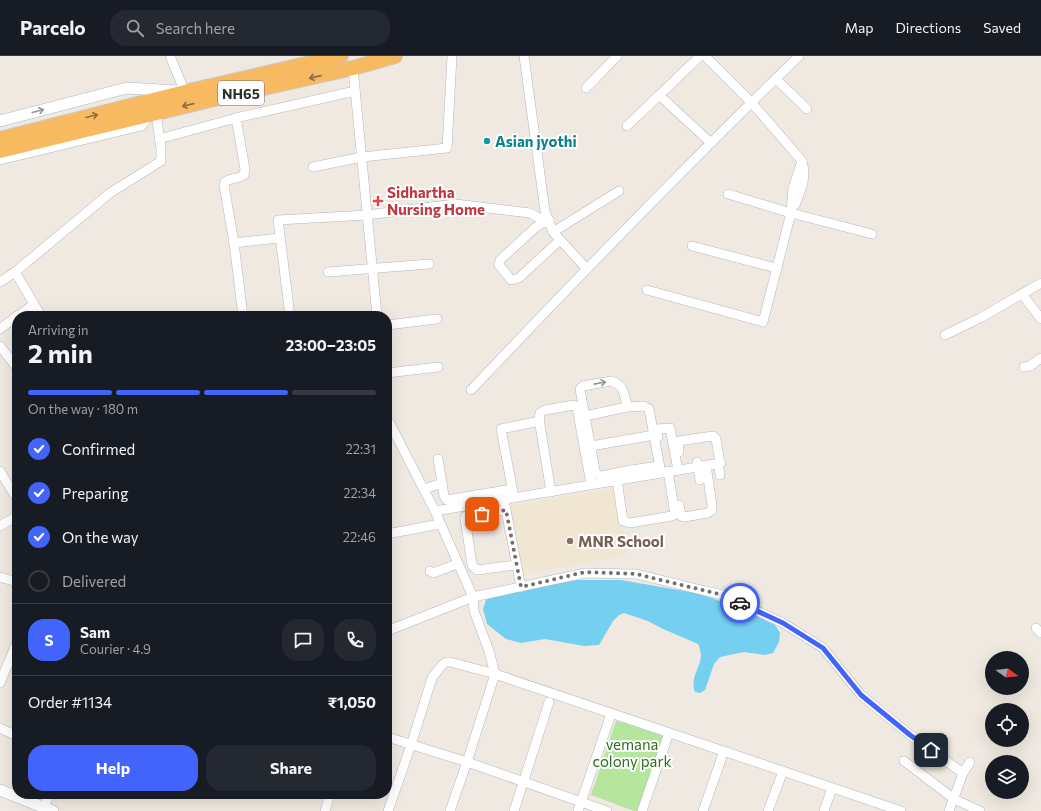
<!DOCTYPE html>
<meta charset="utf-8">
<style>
:root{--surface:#171b24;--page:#242831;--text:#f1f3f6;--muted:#9ea1a6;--line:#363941;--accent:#4264fb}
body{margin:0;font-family:Commissioner,sans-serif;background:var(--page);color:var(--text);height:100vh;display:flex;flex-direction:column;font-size:15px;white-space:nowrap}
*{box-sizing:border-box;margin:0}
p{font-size:13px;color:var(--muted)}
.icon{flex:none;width:22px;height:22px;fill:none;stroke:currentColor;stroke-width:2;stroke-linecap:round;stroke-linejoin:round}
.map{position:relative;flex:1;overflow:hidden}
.details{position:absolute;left:12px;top:255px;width:380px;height:488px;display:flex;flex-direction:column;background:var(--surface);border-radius:16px;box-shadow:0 4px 16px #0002}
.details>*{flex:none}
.needle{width:26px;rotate:105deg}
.buttons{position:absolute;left:985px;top:595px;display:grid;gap:8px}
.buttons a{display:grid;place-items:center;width:44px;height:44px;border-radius:50%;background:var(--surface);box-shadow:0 4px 16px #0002;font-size:20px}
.pin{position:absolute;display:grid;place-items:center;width:34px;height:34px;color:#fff;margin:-17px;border-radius:8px;box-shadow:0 2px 6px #0006}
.courier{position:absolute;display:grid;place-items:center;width:40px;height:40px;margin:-20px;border:3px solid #4264fb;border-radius:50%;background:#fff;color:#222;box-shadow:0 1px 5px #0007}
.head em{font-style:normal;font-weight:700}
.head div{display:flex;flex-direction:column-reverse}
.head{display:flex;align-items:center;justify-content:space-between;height:68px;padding:0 16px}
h1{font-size:26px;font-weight:700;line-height:30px}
.bar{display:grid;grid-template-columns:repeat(4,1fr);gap:6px 4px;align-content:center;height:48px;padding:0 16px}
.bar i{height:5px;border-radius:3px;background:var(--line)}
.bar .selected{background:var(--accent)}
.bar p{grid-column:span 4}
.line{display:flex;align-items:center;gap:10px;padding:0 16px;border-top:1px solid var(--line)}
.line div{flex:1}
.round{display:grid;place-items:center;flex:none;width:42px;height:42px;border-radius:16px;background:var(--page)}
ol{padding:0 16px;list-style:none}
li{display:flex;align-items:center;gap:12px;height:44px}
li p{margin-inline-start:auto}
li .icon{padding:4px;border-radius:50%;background:var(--accent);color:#fff;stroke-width:4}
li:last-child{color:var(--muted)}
li i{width:22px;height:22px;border:2px solid var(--line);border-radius:50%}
.cta{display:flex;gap:8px;margin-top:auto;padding:8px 16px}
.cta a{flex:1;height:46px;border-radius:16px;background:var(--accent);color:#fff;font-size:16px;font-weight:700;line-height:46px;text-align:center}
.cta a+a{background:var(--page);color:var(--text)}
header{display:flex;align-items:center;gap:24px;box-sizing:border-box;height:56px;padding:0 20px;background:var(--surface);border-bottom:1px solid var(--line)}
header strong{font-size:19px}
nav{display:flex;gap:22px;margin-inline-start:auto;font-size:14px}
.search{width:280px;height:36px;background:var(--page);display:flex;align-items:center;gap:10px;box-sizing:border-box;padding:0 14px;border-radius:16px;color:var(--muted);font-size:15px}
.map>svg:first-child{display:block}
</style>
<header>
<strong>Parcelo</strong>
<div class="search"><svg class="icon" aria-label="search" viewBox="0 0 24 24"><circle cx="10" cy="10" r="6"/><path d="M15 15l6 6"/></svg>Search here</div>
<nav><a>Map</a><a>Directions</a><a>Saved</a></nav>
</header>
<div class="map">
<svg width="1041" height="755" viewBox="0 0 1041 755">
<rect width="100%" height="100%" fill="#efe9e1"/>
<polygon fill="#f0e6d1" points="616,433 627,499 521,519 508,450"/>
<polygon fill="#b6e59e" points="616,665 665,677 638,755 634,755 591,739"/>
<path fill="#75cff0" d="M579,524H621L696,537L712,542L751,557L775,569L780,577L779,586L773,597L765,599L744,596L720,601L714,608L705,634L700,637L695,636C688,617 708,608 698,588L661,572L648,565L624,557L619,559L613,565L599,589L584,590L545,583L521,587L506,583L487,568L483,553L486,544C507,531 553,528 579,524Z"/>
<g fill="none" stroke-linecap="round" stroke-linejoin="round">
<g stroke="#b4b7c1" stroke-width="10">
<g id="minor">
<polyline points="170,0 185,36"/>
<polyline points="524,0 545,155 553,176 586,212"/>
<path d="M705,0L751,46L802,105C807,122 801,133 795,149"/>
<polyline points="353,12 377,260"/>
<polyline points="776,23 807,53"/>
<polyline points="586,32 617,0"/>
<polyline points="659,39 711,87"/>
<path d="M236,62L245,113L244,119C238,123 230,122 225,126L224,129L234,187L243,260"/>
<polyline points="627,70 700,0"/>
<polyline points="159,83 236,62 355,35"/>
<polyline points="313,111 362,101 447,92 452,0"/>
<polyline points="728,138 791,157 872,178"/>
<polyline points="549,164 536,171 500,204 499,209 511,224 519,222 560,184"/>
<polyline points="553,176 619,135"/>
<polyline points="234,187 279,182"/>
<polyline points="692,190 776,212"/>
<polyline points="15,216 41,260"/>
<polyline points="328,216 429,208"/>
<polyline points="0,226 15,216 110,137 161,105 161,92 156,57"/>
<polyline points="647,234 763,266 791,157 793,132 802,105"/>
<polyline points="1022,238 1041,263"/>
<polyline points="18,260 34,248"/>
<polyline points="290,260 278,164 367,159 455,148 530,157 539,162 549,164"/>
<polyline points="387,269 437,263"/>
<polyline points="0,273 17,260"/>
<polyline points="945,279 980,262 1041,227"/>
<polyline points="0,290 17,312"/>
<polyline points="1024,311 1030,310 1041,302"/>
<polyline points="387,317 438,311"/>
<path d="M471,334C578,221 687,109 799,0"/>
<polyline points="585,360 627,351"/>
<polyline points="387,362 435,455 473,541 474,555 489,595 495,618 467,706 450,755"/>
<polyline points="658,381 657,373 670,372 678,414"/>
<polyline points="591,390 654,379"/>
<polyline points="679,396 678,387 679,385 713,380 716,383 720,407"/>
<polyline points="438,403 442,427"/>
<polyline points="697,406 700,424"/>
<polyline points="718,407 720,419"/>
<polyline points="631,414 659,410"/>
<polyline points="0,415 17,443"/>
<path d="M632,421L631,414L602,420L596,419L581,339L580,333L583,330L611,325C624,328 625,340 627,351L644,350L649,353L661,417"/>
<polyline points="617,424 623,465 630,467 672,460 675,458 668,415"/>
<polyline points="424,433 442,427 444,440 447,444 512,433"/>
<polyline points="551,436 539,363 540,357 545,354 574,349 577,352 591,428"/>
<polyline points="514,442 501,373 540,365"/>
<polyline points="505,449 521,531"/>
<polyline points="679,449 681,460 684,461 708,457 712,454 712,449 706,409"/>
<polyline points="506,454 466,460 465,462 472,509 477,514 516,509"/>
<polyline points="435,455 721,407"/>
<polyline points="0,470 17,460"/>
<polyline points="387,478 440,468"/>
<polyline points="430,515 433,517 457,508"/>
<polyline points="0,521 17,526"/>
<polyline points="1036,572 1041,577"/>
<polyline points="387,575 473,541 585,517 636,518 689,531 723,539 783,567 823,592 861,639 910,679 963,717"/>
<polyline points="0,627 17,586"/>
<polyline points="0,672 17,680"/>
<polyline points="387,681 467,706 607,755"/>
<polyline points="904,705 954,743 980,755"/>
<polyline points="43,752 50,738"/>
<polyline points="325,755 330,738"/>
<polyline points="388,755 411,689 432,622 441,610 446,606 450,606 495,618 901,755"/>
<polyline points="514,755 549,646"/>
<polyline points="578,755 611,658"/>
<polyline points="642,755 669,677"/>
<polyline points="703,755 724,695"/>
<polyline points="768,755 783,715"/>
<polyline points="824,755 832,732"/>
<polyline points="949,755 963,717 970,706"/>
</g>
</g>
<g stroke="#b4b7c1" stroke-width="12">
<g id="tertiary">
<polyline points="0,65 127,32 177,35"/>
<polyline points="0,103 141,69 149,58"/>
<polyline points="0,734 53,755"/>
</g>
</g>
<g stroke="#c9c9c9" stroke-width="16">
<g id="trunk">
<polyline points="0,83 185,36 341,0"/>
<polyline points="0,95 210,44 353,12 395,0"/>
</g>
</g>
<use href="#minor" stroke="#fff" stroke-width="9"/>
<use href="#tertiary" stroke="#fff" stroke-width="11"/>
<use href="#trunk" stroke="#f8ba60" stroke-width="14"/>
</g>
<defs><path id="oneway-shaft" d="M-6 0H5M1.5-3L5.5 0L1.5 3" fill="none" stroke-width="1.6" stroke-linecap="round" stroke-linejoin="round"/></defs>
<g stroke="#896d44">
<use href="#oneway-shaft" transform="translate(315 21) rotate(167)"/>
<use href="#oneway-shaft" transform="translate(188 49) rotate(167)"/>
<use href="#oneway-shaft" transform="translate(92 60) rotate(-14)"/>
</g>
<g stroke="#969696">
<use href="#oneway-shaft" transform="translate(38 55) rotate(-15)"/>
<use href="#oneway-shaft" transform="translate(600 327) rotate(-11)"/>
</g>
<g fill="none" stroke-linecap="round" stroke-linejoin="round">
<polyline stroke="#726f6d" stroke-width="4" stroke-dasharray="0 7.2" points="482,458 506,454 521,531 585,516 636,518 723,539 740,547"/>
<polyline stroke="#4264fb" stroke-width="5" points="740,547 783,567 823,592 861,639 910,679 931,694"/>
</g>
<circle fill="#0f9aa8" stroke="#fff" stroke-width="1.5" cx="487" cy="85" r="4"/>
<path fill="#e0444e" stroke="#fff" stroke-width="1.5" d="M376 139h4v4h4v4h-4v4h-4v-4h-4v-4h4z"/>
<circle fill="#8d6e63" stroke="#fff" stroke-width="1.5" cx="570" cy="485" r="4"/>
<g text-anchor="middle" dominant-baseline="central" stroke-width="4" stroke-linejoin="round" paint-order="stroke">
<rect fill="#fff" stroke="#6d6d6d" stroke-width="1" x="218" y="25" width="46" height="24" rx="3"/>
<g font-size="14" font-weight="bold" fill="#2e2e2e">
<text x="241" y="37">NH65</text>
</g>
<g font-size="15" font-weight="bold" fill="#0d838f" stroke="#fff" text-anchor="start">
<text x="495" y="85">Asian jyothi</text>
</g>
<g font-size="15" font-weight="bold" fill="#be3a42" stroke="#fff" text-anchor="start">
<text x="387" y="136">Sidhartha<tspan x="387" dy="17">Nursing Home</tspan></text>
</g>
<g font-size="15" font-weight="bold" fill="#785e54" stroke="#fff" text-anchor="start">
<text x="578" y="485">MNR School</text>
</g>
<g font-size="15" fill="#2c6e1b" stroke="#fff">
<text x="632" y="688">vemana<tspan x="632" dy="17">colony park</tspan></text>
</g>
</g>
</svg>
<div class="buttons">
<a><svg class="needle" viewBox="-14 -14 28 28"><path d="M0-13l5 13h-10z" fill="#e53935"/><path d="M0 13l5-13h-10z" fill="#9ea1a6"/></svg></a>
<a><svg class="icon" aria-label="locate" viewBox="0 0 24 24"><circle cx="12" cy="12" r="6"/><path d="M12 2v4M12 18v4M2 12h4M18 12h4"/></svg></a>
<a><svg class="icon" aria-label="layers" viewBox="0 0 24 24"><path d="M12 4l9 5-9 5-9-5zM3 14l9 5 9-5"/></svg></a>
</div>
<div class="pin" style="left:482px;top:458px;background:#ea580c"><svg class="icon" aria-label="bag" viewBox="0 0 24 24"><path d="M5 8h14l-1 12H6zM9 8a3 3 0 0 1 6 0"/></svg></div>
<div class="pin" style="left:931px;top:694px;background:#1f2937"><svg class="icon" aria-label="home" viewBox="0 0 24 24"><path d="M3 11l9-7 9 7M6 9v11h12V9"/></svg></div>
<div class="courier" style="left:740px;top:547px"><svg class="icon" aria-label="car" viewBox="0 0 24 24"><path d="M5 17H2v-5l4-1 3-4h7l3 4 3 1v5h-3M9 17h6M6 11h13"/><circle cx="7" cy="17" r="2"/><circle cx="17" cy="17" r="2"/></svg></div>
<section class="details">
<div class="head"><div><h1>2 min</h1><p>Arriving in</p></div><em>23:00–23:05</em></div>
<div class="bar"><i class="selected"></i><i class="selected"></i><i class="selected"></i><i></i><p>On the way · 180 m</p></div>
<ol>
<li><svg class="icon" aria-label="check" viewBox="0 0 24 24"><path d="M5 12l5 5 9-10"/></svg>Confirmed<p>22:31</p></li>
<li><svg class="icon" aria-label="check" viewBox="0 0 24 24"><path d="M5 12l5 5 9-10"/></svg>Preparing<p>22:34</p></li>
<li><svg class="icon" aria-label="check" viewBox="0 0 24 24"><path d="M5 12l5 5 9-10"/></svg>On the way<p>22:46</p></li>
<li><i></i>Delivered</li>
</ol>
<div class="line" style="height:72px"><b class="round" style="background:var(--accent);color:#fff">S</b><div><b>Sam</b><p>Courier · 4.9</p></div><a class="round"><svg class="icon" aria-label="chat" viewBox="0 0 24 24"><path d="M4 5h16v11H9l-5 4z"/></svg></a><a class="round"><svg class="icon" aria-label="phone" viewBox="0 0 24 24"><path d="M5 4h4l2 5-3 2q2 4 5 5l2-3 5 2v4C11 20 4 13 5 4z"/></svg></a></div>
<div class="line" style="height:52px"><div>Order #1134</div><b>₹1,050</b></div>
<div class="cta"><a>Help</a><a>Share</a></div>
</section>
</div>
